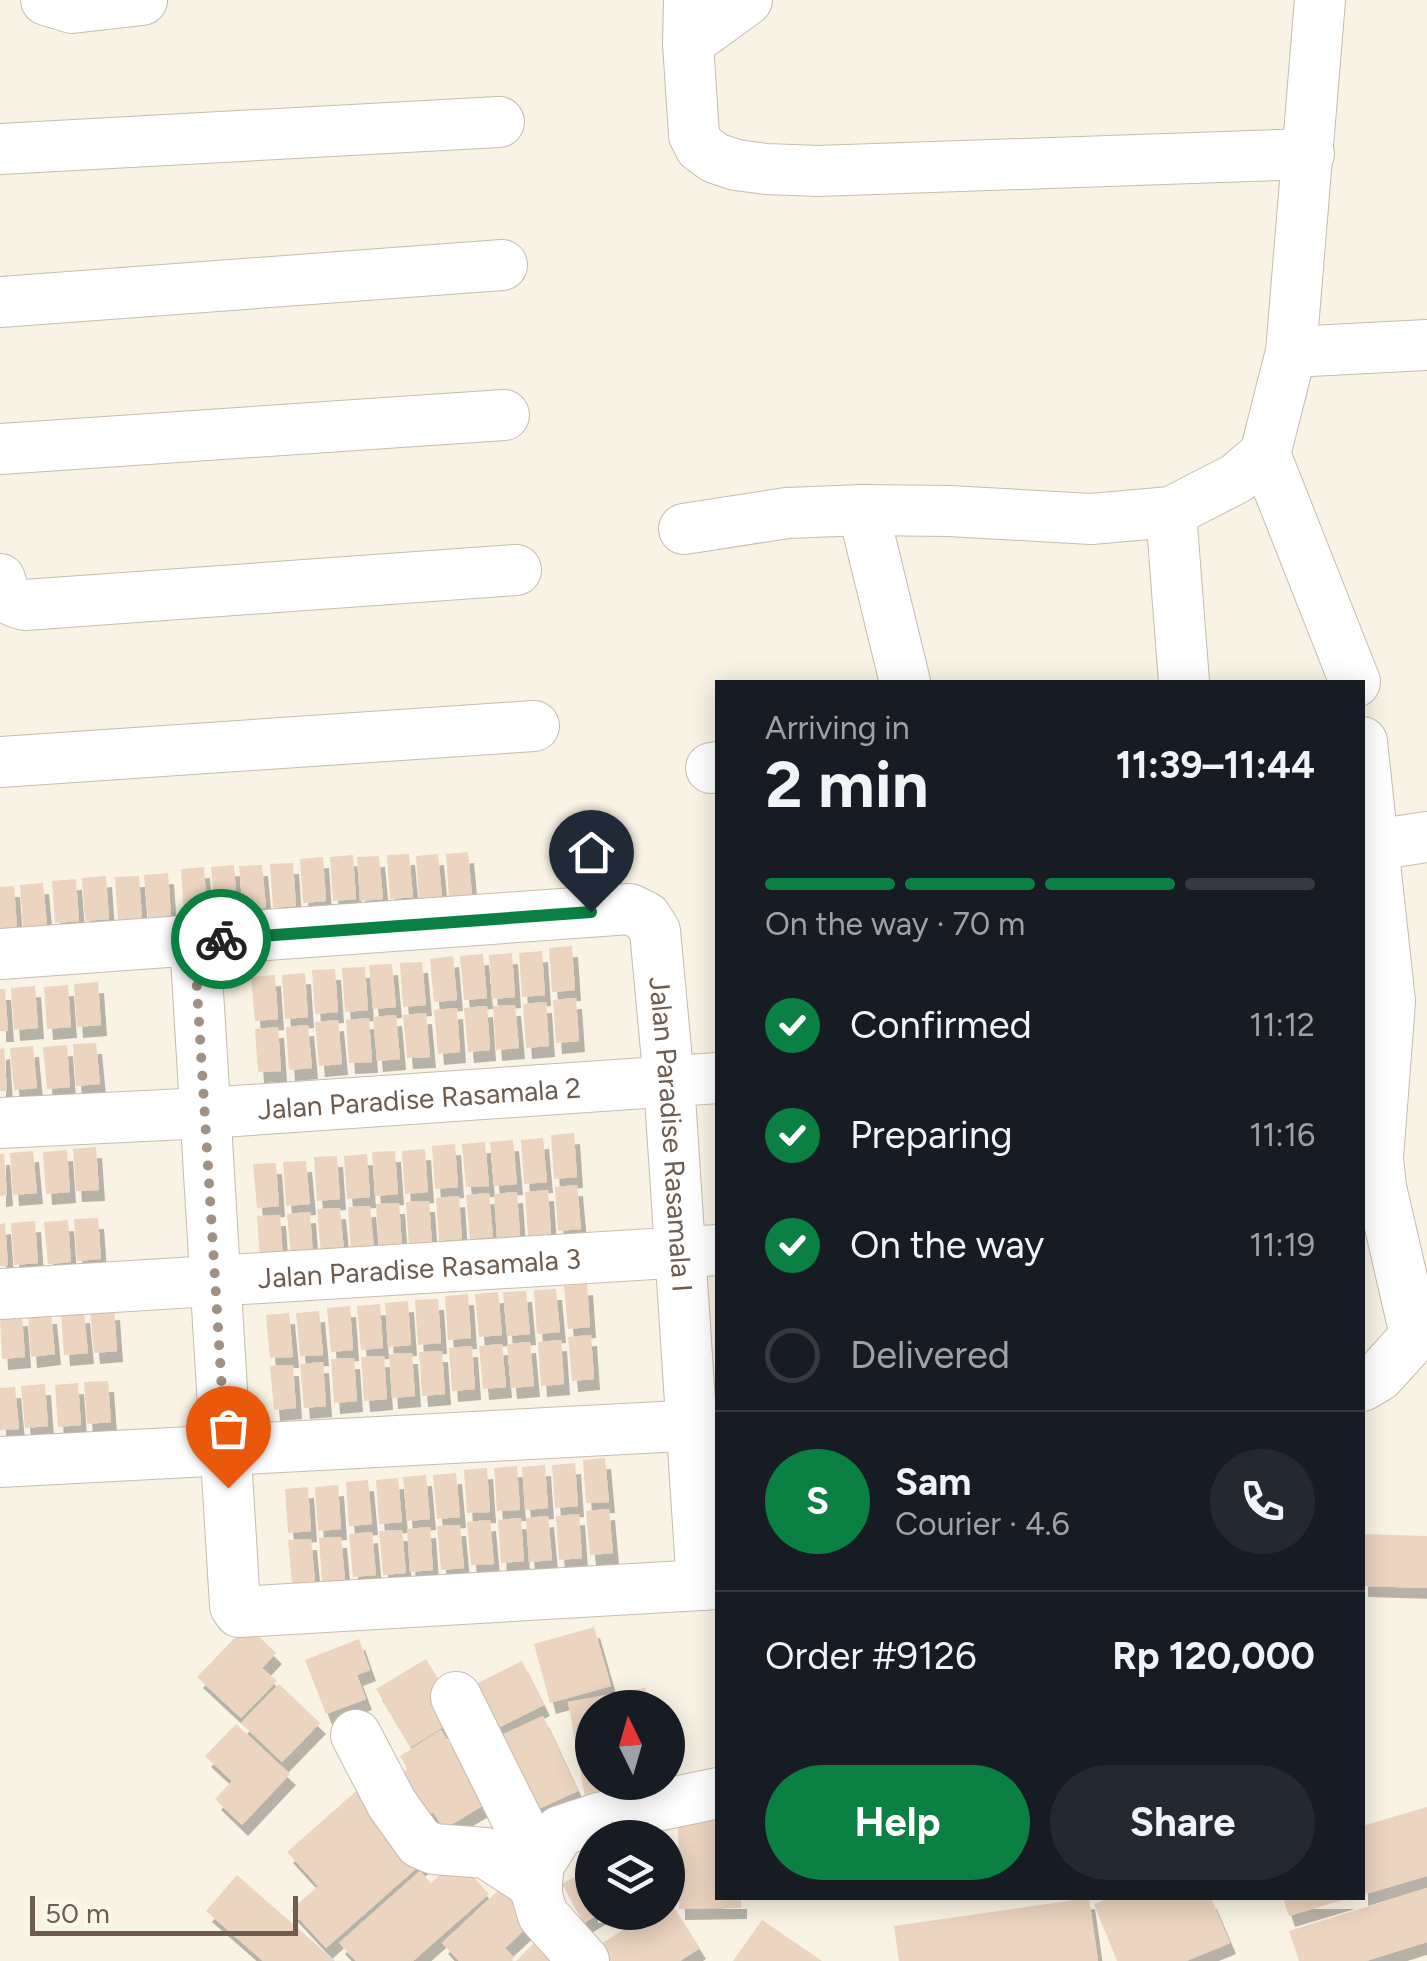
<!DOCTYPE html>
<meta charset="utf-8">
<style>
:root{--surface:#171b24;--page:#242831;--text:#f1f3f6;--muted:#9ea1a6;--line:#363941;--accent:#0b8043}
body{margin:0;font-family:Figtree,sans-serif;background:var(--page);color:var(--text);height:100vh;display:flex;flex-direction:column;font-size:38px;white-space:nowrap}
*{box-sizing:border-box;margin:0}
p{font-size:32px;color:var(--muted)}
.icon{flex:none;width:55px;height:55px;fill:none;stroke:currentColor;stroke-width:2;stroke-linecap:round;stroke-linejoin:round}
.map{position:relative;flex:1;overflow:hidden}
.sheet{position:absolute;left:715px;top:680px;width:650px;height:1220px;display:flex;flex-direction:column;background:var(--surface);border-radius:0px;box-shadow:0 5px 25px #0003}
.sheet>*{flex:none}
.needle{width:65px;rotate:355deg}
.tools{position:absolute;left:575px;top:1690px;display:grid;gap:20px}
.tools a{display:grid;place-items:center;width:110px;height:110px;border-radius:50%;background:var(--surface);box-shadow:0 5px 25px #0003;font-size:50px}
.scale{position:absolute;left:30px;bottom:25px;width:268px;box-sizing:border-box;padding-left:10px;border:5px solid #6e5c4e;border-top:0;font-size:28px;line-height:35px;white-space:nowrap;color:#6e5c4e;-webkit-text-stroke:8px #fcf7eb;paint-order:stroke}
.pin{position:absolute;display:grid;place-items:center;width:85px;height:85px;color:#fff;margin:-102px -42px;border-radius:50% 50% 50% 0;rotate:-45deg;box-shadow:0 0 10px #0007}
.pin .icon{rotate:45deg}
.courier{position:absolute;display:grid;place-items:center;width:100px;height:100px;margin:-50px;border:8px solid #0b8043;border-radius:50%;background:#fff;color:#222;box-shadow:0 2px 12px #0007}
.headline em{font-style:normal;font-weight:700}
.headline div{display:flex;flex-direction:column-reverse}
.headline{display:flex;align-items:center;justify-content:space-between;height:170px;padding:0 50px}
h1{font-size:65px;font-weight:700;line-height:75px}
.bar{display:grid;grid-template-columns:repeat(4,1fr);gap:15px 10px;align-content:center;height:120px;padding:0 50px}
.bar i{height:12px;border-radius:8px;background:var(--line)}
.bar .on{background:var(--accent)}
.bar p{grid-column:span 4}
.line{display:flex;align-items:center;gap:25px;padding:0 50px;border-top:2px solid var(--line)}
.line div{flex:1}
.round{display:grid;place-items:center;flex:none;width:105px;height:105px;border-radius:52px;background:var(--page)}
ol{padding:0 50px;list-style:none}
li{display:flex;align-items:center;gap:30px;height:110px}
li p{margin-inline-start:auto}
li .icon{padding:10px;border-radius:50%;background:var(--accent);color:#fff;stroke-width:4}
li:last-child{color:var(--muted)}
li i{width:55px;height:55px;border:5px solid var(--line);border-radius:50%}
.primary-button{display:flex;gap:20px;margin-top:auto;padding:20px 50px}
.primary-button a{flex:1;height:115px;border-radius:60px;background:var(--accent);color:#fff;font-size:40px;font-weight:700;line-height:115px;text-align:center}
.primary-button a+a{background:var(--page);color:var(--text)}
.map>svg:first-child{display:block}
</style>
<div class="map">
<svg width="1427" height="1961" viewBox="0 0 1427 1961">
<defs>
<filter id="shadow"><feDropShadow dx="6" dy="11" stdDeviation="0" flood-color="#0004"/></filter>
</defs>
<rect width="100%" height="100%" fill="#f9f3e5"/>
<g fill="#ebd4c0" filter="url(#shadow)">
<polygon points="468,852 472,895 449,897 446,854"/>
<polygon points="409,854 413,897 390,899 387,855"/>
<polygon points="438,854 442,897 419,899 416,856"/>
<polygon points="353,855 356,899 333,901 330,857"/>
<polygon points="379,856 383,899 360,901 357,857"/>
<polygon points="323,857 326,901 303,903 300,859"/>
<polygon points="293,863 296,906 273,908 270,864"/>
<polygon points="234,865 237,909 214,910 211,867"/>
<polygon points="262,865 266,908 243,910 239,866"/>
<polygon points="204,867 207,911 184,912 181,869"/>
<polygon points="168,873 171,916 148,917 144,875"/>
<polygon points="106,876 109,919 85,921 82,878"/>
<polygon points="139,876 142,918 118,920 115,877"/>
<polygon points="76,879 79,921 55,923 52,881"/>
<polygon points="43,883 47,925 23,927 20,885"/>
<polygon points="14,886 17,928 0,929 0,887"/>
<polygon points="572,946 575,990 552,992 549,948"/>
<polygon points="542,951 545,995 522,997 519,953"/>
<polygon points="512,953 515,997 492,999 489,955"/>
<polygon points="483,954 487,998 464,1000 460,956"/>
<polygon points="453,956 457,1000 434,1002 430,959"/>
<polygon points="422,962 426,1005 403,1007 400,963"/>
<polygon points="392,964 396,1007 373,1009 369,965"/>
<polygon points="365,967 368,1010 345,1012 342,968"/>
<polygon points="335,969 338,1012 315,1014 312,970"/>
<polygon points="305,973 308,1017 285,1019 282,975"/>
<polygon points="275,975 278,1019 255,1021 251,977"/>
<polygon points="98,982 101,1025 77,1027 74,984"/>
<polygon points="68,985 71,1027 47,1029 44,987"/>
<polygon points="35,986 38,1028 14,1030 11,988"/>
<polygon points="0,989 5,989 8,1031 0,1031"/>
<polygon points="576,998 579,1041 556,1043 553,1000"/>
<polygon points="546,1002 549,1046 526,1048 523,1004"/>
<polygon points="515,1005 519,1048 496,1050 493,1006"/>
<polygon points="487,1006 490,1050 468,1052 464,1008"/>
<polygon points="457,1008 460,1052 438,1054 434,1010"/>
<polygon points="426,1013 430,1057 407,1058 403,1015"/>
<polygon points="396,1015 400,1059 377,1061 373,1017"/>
<polygon points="369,1018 372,1062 349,1063 346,1020"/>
<polygon points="338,1020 342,1064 319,1066 315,1022"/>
<polygon points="308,1025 312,1068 289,1070 286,1027"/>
<polygon points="278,1027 281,1071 258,1072 255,1029"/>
<polygon points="96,1043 100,1084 76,1086 73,1044"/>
<polygon points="67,1045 70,1087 47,1089 43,1047"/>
<polygon points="33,1046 37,1088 14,1090 10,1048"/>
<polygon points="4,1048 7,1091 0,1091 0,1049"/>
<polygon points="574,1133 577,1177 554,1179 551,1135"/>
<polygon points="543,1138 547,1182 524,1184 521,1140"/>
<polygon points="513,1140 517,1184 494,1186 490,1142"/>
<polygon points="485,1142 489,1186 466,1187 462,1144"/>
<polygon points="455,1144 458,1187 435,1189 432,1146"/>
<polygon points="96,1147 99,1190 76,1191 73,1149"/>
<polygon points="425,1149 428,1192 405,1194 402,1151"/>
<polygon points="67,1150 70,1192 46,1194 43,1152"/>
<polygon points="33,1151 37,1193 13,1195 10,1153"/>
<polygon points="395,1151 398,1194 375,1196 372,1152"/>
<polygon points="0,1154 4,1154 7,1195 0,1196"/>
<polygon points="367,1154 370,1197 347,1199 344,1156"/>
<polygon points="337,1156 340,1199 317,1201 314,1157"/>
<polygon points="306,1161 310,1204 286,1206 283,1162"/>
<polygon points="276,1163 279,1206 257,1208 253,1164"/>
<polygon points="577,1185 581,1229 558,1231 555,1187"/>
<polygon points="548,1190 551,1234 528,1236 525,1192"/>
<polygon points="517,1192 520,1236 497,1238 494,1194"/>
<polygon points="489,1193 493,1237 470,1239 466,1195"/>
<polygon points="459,1196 462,1239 439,1241 436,1198"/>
<polygon points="429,1201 432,1244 409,1246 406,1202"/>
<polygon points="399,1203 402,1246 379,1248 376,1204"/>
<polygon points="370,1206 374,1249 351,1251 348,1207"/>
<polygon points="340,1208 344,1251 321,1253 317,1209"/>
<polygon points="310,1212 313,1256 291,1257 287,1214"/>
<polygon points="280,1215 283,1258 260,1260 257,1216"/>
<polygon points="98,1218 101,1259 77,1261 74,1219"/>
<polygon points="68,1220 71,1262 48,1264 44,1222"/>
<polygon points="35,1221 38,1263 14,1265 11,1223"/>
<polygon points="5,1223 8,1266 0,1266 0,1224"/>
<polygon points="587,1284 590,1327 568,1329 564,1286"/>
<polygon points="556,1289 560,1332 537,1334 534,1290"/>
<polygon points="526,1291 530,1334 507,1336 503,1292"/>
<polygon points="498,1292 502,1335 479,1337 475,1294"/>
<polygon points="468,1294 471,1338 448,1340 445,1296"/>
<polygon points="438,1299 441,1343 418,1345 415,1300"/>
<polygon points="408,1301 411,1345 388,1347 385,1303"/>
<polygon points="380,1304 383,1348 361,1350 357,1306"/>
<polygon points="350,1306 353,1350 331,1352 327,1308"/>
<polygon points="114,1309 117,1351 94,1353 90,1311"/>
<polygon points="319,1311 323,1355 300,1356 296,1313"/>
<polygon points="84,1312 88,1353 64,1355 61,1313"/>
<polygon points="51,1313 55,1354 31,1357 28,1314"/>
<polygon points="289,1313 293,1357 270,1358 266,1315"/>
<polygon points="22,1315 25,1357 2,1359 0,1317"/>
<polygon points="591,1335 594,1379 572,1381 568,1337"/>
<polygon points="561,1340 564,1384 541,1386 538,1342"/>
<polygon points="530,1342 534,1386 511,1388 507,1344"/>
<polygon points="502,1344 506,1387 483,1389 479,1346"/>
<polygon points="472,1346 475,1389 452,1391 449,1348"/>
<polygon points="442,1351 445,1394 422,1396 419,1352"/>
<polygon points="412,1353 415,1396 392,1398 389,1354"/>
<polygon points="384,1356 387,1399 364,1401 361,1357"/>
<polygon points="354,1358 357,1401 334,1403 331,1359"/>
<polygon points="323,1362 326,1406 304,1408 300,1364"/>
<polygon points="293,1365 296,1408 274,1410 270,1366"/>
<polygon points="108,1381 111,1422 87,1424 84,1382"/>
<polygon points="78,1383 81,1425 58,1427 55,1385"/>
<polygon points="45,1384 48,1426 25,1428 21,1386"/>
<polygon points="15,1387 19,1429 0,1430 0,1388"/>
<polygon points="605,1458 609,1502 586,1503 583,1460"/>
<polygon points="575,1463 578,1506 555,1508 552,1465"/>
<polygon points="545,1465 548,1508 525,1510 522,1467"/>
<polygon points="517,1466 520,1510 497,1511 494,1468"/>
<polygon points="487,1468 490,1512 467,1513 464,1470"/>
<polygon points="456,1473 460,1517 437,1519 433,1475"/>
<polygon points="426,1475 430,1519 407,1521 403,1477"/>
<polygon points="398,1478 402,1522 379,1524 376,1480"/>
<polygon points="368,1480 372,1524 349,1526 346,1482"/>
<polygon points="338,1485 341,1529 318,1531 315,1487"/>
<polygon points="308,1487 311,1531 288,1533 285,1489"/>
<polygon points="609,1509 613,1553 590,1555 586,1511"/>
<polygon points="579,1514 582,1558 559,1560 556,1516"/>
<polygon points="548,1516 552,1560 529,1562 526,1518"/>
<polygon points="521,1518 524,1561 501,1563 498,1520"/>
<polygon points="490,1520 494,1564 471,1565 467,1522"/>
<polygon points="460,1525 464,1568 441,1570 437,1526"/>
<polygon points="430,1527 433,1570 410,1572 407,1529"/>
<polygon points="402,1530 406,1573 383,1575 379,1531"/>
<polygon points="372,1532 376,1575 353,1577 349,1534"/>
<polygon points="1362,1534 1427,1536 1427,1588 1362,1586"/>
<polygon points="341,1537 345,1580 322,1582 319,1538"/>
<polygon points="311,1539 315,1582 292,1584 288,1540"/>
<polygon points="247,1625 276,1653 262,1668 277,1681 241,1718 197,1677"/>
<polygon points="594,1627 611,1686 550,1703 534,1644"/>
<polygon points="359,1639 370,1670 357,1675 366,1699 326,1714 305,1660"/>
<polygon points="426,1659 461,1716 411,1747 376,1689"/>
<polygon points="522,1661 544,1705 490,1732 468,1688"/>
<polygon points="279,1684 320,1723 282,1762 241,1723"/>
<polygon points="645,1688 648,1708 592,1708 592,1782 661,1782 588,1815 568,1702"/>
<polygon points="543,1716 578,1791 519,1818 484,1743"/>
<polygon points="236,1724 290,1774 242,1825 215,1799 232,1781 205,1756"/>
<polygon points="441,1730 487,1803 444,1829 433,1812 410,1825 384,1784 408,1769 400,1756"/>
<polygon points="363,1785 428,1858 326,1948 291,1910 318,1886 287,1852"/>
<polygon points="1427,1807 1427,1876 1362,1895 1362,1826"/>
<polygon points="718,1815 718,1898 741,1898 741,1908 679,1909 678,1816"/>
<polygon points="457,1859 489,1894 413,1961 356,1961 339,1943 420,1871 431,1883"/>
<polygon points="592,1867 592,1912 602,1912 584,1923 562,1884"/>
<polygon points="237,1875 335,1961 263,1961 206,1911"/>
<polygon points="504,1885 536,1919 505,1948 514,1958 511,1961 459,1961 442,1943"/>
<polygon points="1427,1888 1427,1942 1366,1961 1299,1961 1289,1931"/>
<polygon points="1089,1898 1098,1961 899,1961 894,1926"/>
<polygon points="1109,1898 1211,1898 1230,1943 1186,1961 1117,1961 1094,1904"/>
<polygon points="1283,1898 1349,1898 1289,1916"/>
<polygon points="670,1901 700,1948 680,1961 605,1961 596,1947 652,1912 668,1912"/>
<polygon points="762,1920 822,1961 733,1961"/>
<polygon points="544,1933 573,1961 516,1961"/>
</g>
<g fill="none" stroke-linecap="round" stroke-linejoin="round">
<g stroke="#c8bbad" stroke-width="52">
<g id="minor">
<polyline points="46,0 72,8 142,0"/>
<polyline points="689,0 688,43 694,135 700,147 715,158 736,165 766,169 818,171 1309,154"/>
<polyline points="688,43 747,0"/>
<polyline points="0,149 499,122"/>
<polyline points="0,302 502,265"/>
<polyline points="1291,352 1427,345"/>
<polyline points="0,449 504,415"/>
<polyline points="1265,454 1355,682"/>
<polyline points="863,510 905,682"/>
<polyline points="1171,512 1184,682"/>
<polyline points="684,529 787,513 863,510 949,511 1091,519 1171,512 1237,478 1265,454 1291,352 1320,0"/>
<path d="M0,579C4,596 8,601 25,605L516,570"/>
<polyline points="1362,742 1390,1002 1378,1158 1381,1187 1415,1335"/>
<polyline points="0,762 534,726"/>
<polyline points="711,768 718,767"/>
<polyline points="1374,845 1427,837"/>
<polyline points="195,941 235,1606 239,1612 718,1584"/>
<path id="s1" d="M0,954L630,909L646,917L655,931L669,1082L702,1585"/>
<path id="s2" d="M0,1123L206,1113L718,1078"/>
<path id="s3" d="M0,1294L718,1250"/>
<polyline points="1362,1386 1379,1376 1427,1323"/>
<polyline points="0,1462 718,1424"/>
<polyline points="456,1697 539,1864"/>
<polyline points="356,1735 392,1804 420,1843 434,1849 486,1853 537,1886"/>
<polyline points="584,1961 543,1915 536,1892 539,1864 560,1831 599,1818 718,1793"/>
</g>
</g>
<use href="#minor" stroke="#fff" stroke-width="50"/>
</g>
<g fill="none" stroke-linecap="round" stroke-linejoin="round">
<polyline stroke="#9f9183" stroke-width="10" stroke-dasharray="0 18" points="221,939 194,941 228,1488"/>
<polyline stroke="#0b8043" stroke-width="12" points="221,939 591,912"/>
</g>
<g text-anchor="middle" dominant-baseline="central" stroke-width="9" stroke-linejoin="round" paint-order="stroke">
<g font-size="28" fill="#6e5c4e" stroke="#fcf7eb">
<text stroke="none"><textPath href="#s2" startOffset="420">Jalan Paradise Rasamala 2</textPath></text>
<text stroke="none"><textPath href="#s1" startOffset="870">Jalan Paradise Rasamala I</textPath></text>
<text stroke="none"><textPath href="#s3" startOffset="420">Jalan Paradise Rasamala 3</textPath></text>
</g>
</g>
</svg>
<div class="tools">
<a><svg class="needle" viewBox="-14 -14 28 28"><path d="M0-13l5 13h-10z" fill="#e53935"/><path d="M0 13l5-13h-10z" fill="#9ea1a6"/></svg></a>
<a><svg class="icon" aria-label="layers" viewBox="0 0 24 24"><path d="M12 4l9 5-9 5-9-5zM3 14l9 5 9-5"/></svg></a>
</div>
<div class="scale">50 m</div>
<div class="pin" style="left:228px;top:1488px;background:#ea580c"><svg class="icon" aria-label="bag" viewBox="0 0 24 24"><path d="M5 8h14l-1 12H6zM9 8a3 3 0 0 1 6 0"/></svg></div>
<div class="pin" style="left:591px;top:912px;background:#1f2937"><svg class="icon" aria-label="home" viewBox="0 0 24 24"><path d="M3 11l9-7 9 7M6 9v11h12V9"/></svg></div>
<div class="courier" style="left:221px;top:939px"><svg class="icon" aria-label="bike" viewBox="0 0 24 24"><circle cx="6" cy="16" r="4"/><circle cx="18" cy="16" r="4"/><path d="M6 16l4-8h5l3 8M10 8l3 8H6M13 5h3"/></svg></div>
<section class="sheet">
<div class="headline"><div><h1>2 min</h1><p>Arriving in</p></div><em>11:39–11:44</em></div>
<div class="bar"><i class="on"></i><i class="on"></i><i class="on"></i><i></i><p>On the way · 70 m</p></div>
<ol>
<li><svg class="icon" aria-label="check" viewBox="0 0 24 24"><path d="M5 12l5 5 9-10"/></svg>Confirmed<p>11:12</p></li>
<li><svg class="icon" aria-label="check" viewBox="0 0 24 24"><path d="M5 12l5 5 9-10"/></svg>Preparing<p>11:16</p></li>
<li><svg class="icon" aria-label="check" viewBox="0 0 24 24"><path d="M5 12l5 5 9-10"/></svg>On the way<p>11:19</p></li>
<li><i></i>Delivered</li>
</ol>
<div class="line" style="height:180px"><b class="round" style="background:var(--accent);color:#fff">S</b><div><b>Sam</b><p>Courier · 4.6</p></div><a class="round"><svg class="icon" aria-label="phone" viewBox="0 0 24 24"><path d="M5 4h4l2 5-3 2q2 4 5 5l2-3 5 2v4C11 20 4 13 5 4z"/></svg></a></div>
<div class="line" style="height:130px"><div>Order #9126</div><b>Rp 120,000</b></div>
<div class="primary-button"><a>Help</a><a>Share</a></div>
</section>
</div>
